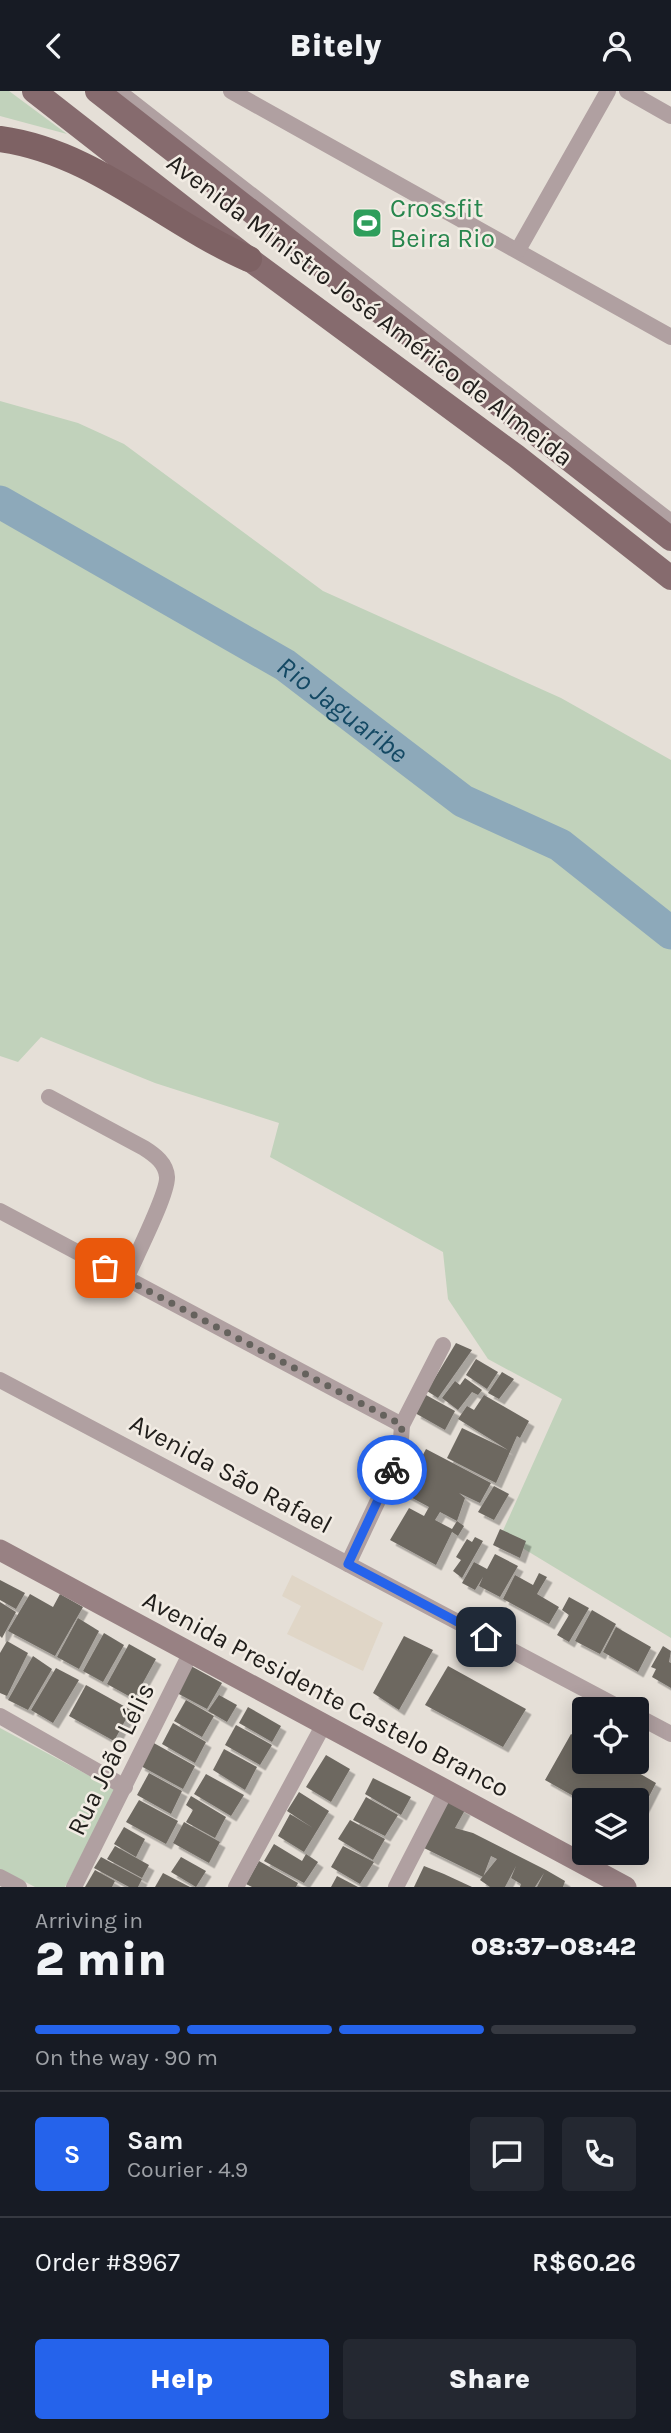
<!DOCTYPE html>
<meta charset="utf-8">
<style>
:root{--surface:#171b24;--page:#242831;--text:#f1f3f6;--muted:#9ea1a6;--line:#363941;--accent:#2563eb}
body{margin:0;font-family:Karla,sans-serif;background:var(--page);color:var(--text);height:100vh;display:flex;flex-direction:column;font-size:26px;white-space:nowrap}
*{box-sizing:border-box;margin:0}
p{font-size:23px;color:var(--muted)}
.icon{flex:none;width:38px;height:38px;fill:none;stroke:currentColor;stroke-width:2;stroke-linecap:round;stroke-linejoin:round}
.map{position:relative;height:1796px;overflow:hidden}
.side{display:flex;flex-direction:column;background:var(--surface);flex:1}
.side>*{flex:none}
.controls{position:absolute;left:572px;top:1606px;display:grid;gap:14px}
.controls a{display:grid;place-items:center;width:77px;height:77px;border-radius:7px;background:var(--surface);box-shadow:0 4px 18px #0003;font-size:35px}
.pin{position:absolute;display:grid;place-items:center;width:60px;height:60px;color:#fff;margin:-30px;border-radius:14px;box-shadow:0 4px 10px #0006}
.courier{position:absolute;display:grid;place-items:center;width:70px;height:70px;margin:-35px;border:5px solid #2563eb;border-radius:50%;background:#fff;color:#222;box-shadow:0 2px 9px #0007}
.summary em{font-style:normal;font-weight:800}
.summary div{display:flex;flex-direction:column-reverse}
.summary{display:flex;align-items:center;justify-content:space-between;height:119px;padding:0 35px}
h1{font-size:46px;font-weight:800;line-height:52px}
.bar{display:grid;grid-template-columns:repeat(4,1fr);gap:10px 7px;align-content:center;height:84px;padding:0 35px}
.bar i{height:9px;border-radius:5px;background:var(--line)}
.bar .selected{background:var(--accent)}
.bar p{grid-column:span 4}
.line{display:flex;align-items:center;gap:18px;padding:0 35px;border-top:2px solid var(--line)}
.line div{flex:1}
.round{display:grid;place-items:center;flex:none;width:74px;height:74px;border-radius:7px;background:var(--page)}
.button{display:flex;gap:14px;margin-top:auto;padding:14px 35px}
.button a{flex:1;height:80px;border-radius:7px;background:var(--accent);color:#fff;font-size:28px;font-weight:800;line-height:80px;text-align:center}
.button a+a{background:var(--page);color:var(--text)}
header{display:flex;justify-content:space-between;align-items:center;height:91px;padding:0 35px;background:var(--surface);font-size:32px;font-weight:800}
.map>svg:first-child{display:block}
</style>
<header><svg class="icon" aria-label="back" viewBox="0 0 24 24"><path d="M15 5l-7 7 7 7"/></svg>Bitely<svg class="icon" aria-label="person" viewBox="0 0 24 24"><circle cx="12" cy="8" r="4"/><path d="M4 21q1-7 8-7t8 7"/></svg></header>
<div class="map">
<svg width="671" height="1796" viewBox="0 0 671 1796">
<defs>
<filter id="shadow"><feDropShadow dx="5.5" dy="5.5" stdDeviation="0" flood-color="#0004"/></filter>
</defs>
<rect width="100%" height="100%" fill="#e5dfd7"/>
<polygon fill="#e0d6c7" points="292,1484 383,1532 363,1580 287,1543 301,1515 282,1505"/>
<g fill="#c1d2bb">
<polygon points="0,0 9,0 67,43 0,25"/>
<polygon points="0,310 78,332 124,353 323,500 561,607 671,669 671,1547 501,1444 562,1308 488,1268 448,1208 443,1161 270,1066 279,1032 155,992 41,946 18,971 0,965"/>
<polygon points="0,1637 116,1699 65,1796 35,1796 0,1778"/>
</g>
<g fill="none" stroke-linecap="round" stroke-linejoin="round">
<path stroke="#8da9ba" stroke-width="33" id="s1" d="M0,411L285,574L463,710L560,754L671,842"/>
</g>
<g fill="#6d6861" filter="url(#shadow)">
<polygon points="456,1252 472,1259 438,1307 427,1300"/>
<polygon points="476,1268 498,1281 487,1298 466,1284"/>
<polygon points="502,1281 514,1288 499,1308 488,1302"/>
<polygon points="465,1287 482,1299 478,1304 472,1301 458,1319 442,1307 455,1290 460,1294"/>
<polygon points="426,1304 455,1320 445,1339 415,1322"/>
<polygon points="484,1304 529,1330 520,1347 517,1345 496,1392 447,1367 462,1337 508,1359 458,1328 467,1315 474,1319"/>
<polygon points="426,1358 491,1392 480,1412 459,1402 465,1407 457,1430 440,1421 435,1429 452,1438 457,1430 464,1435 458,1445 452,1441 436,1474 390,1449 409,1417 424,1425 429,1416 403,1402"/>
<polygon points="494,1395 509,1403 494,1429 478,1421"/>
<polygon points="500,1438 526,1450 520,1467 493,1454"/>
<polygon points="475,1446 483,1450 462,1487 453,1480 461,1469 456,1466 467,1448 472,1451"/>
<polygon points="495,1463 518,1475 500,1506 479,1495 483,1486 475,1499 462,1492 474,1471 487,1478"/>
<polygon points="539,1482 547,1486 537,1503 559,1516 549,1533 503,1508 515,1484 533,1494"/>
<polygon points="0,1489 25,1502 16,1518 0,1509"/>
<polygon points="30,1503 53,1516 60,1503 83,1516 55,1565 8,1540"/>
<polygon points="569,1506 589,1517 569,1551 557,1544 569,1524 562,1519"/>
<polygon points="0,1511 16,1521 2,1547 0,1545"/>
<polygon points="592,1519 616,1533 600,1563 575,1550"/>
<polygon points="78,1527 99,1540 79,1578 57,1566"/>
<polygon points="616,1536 651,1556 638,1581 603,1561"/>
<polygon points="104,1542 124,1554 103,1591 83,1580"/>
<polygon points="404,1545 433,1559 399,1619 373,1602"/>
<polygon points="7,1550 28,1562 7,1605 0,1602 0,1562"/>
<polygon points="129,1553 156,1568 134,1608 107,1593"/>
<polygon points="663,1555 671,1560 669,1571 671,1572 671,1597 652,1586 656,1578 651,1576"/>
<polygon points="33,1565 52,1578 28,1619 8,1609"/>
<polygon points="191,1575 222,1592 207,1618 175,1601"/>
<polygon points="448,1575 526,1618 503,1656 425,1614"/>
<polygon points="56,1577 79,1589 53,1632 31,1619"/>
<polygon points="86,1594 131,1619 114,1650 69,1625"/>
<polygon points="219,1604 237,1614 227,1631 208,1620"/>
<polygon points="186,1609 214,1625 202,1646 174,1630"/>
<polygon points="248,1616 281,1635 272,1651 239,1632"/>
<polygon points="173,1632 206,1651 195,1672 162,1653"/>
<polygon points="236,1634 272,1654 260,1674 225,1654"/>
<polygon points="571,1643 584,1651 584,1671 620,1671 656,1692 637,1729 637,1710 584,1711 545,1689"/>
<polygon points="152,1651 195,1675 183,1698 139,1674"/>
<polygon points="224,1658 257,1676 245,1699 213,1679"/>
<polygon points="326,1664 350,1678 331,1711 306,1696"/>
<polygon points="149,1682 182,1700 171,1723 137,1704"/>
<polygon points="206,1683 244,1704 231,1725 194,1703"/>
<polygon points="373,1687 411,1706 401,1724 365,1703"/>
<polygon points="299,1701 329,1720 304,1761 278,1745 290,1723 313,1737 287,1720"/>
<polygon points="191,1705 226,1726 215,1747 186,1731 193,1719 186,1714"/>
<polygon points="366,1706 398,1724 385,1745 353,1729"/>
<polygon points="139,1709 178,1730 166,1753 126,1731"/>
<polygon points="448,1709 465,1719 455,1737 473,1742 546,1779 565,1790 563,1796 537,1796 544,1782 535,1796 520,1796 521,1793 511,1787 516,1775 505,1796 490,1796 480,1789 497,1768 491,1765 483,1786 424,1757"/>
<polygon points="350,1729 385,1748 373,1769 338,1748"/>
<polygon points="184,1731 220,1751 209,1772 173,1752"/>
<polygon points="124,1736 145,1748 136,1766 114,1753"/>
<polygon points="274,1753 302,1770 306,1763 318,1771 304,1792 264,1770"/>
<polygon points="115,1755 149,1774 142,1787 107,1768"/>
<polygon points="343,1755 374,1771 360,1793 331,1776"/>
<polygon points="101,1766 142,1788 138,1796 129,1796 94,1777"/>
<polygon points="181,1766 206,1780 196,1796 171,1781"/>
<polygon points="259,1770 298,1792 296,1796 252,1796 246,1793"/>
<polygon points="424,1775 444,1783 472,1796 414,1796"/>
<polygon points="95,1779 115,1790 112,1796 85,1796"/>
<polygon points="163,1782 190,1796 155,1796"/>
<polygon points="337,1785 358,1796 331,1796"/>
</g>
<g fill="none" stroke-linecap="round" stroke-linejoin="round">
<g stroke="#b0a0a1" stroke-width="16">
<polyline points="118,0 671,431"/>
<polyline points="231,0 671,246"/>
<polyline points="627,0 671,25"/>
<polyline points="518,159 608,0"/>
<path d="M49,1006L144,1057C155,1064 166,1072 167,1086C168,1103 134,1169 126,1188"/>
<polyline points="0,1120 402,1334"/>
<polyline points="0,1289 624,1619"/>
<polyline points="348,1473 400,1363 402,1334 443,1254"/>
<polyline points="0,1625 125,1696"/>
<polyline points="637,1625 671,1643"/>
<polyline points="0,1786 19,1796"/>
<polyline points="74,1796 191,1561"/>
<polyline points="236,1796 324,1633"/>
<polyline points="396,1796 446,1699"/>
</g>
<polyline stroke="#988183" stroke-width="21" points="0,1459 626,1796"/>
<g stroke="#866b6e" stroke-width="24">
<polyline points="34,0 249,168 516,365 671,487"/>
<polyline points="97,0 671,448"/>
</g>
<path stroke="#7e6264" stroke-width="26" d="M0,48C95,61 164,131 249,168"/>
</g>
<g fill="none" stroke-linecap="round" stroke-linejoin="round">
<polyline stroke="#65625d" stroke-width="7" stroke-dasharray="0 12.6" points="105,1177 402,1334 400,1363 392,1379"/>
<polyline stroke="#2563eb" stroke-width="9" points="392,1379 348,1473 486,1546"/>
</g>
<defs>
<g id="stadium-square" transform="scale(1.575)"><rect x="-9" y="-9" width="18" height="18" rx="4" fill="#2e9e5b" stroke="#f2ece4"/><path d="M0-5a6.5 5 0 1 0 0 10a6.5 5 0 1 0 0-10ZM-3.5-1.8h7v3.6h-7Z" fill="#fff"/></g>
</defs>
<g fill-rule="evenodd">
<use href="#stadium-square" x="367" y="132"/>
</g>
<g text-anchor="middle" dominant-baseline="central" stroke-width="5" stroke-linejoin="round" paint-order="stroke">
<g font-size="26" fill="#27864d" stroke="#f2ece4" text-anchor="start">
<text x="390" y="117">Crossfit<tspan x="390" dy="30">Beira Rio</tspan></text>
</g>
<g font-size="26" fill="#201e1b" stroke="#f2ece4">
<text transform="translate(370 219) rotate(37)">Avenida Ministro José Américo de Almeida</text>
<text transform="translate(231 1383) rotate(28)">Avenida São Rafael</text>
<text transform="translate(326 1603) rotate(28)">Avenida Presidente Castelo Branco</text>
<text transform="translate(111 1668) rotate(-64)">Rua João Lélis</text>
</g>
<g font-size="28" font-style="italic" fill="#144964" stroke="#f2ece4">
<text stroke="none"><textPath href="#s1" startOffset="401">Rio Jaguaribe</textPath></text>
</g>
</g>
</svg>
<div class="controls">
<a><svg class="icon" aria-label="locate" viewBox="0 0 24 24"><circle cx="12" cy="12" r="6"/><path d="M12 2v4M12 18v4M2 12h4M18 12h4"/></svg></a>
<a><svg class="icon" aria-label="layers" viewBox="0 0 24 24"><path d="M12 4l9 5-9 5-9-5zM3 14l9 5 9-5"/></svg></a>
</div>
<div class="pin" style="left:105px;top:1177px;background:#ea580c"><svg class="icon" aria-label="bag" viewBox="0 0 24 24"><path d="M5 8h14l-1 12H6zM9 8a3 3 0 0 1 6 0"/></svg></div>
<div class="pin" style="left:486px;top:1546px;background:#1f2937"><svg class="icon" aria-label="home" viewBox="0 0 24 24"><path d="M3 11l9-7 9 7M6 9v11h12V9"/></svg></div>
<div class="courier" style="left:392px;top:1379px"><svg class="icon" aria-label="bike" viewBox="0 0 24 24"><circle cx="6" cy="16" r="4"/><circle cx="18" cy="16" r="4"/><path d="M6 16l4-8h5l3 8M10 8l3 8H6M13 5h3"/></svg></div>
</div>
<section class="side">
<div class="summary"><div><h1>2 min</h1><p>Arriving in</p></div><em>08:37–08:42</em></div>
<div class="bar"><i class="selected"></i><i class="selected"></i><i class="selected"></i><i></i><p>On the way · 90 m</p></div>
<div class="line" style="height:126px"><b class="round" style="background:var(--accent);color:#fff">S</b><div><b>Sam</b><p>Courier · 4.9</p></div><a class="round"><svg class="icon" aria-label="chat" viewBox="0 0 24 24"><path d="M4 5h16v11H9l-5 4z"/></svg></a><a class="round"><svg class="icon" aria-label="phone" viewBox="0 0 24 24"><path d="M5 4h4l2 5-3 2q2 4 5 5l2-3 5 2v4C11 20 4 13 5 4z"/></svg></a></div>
<div class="line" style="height:91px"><div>Order #8967</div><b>R$60.26</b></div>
<div class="button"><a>Help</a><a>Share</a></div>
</section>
